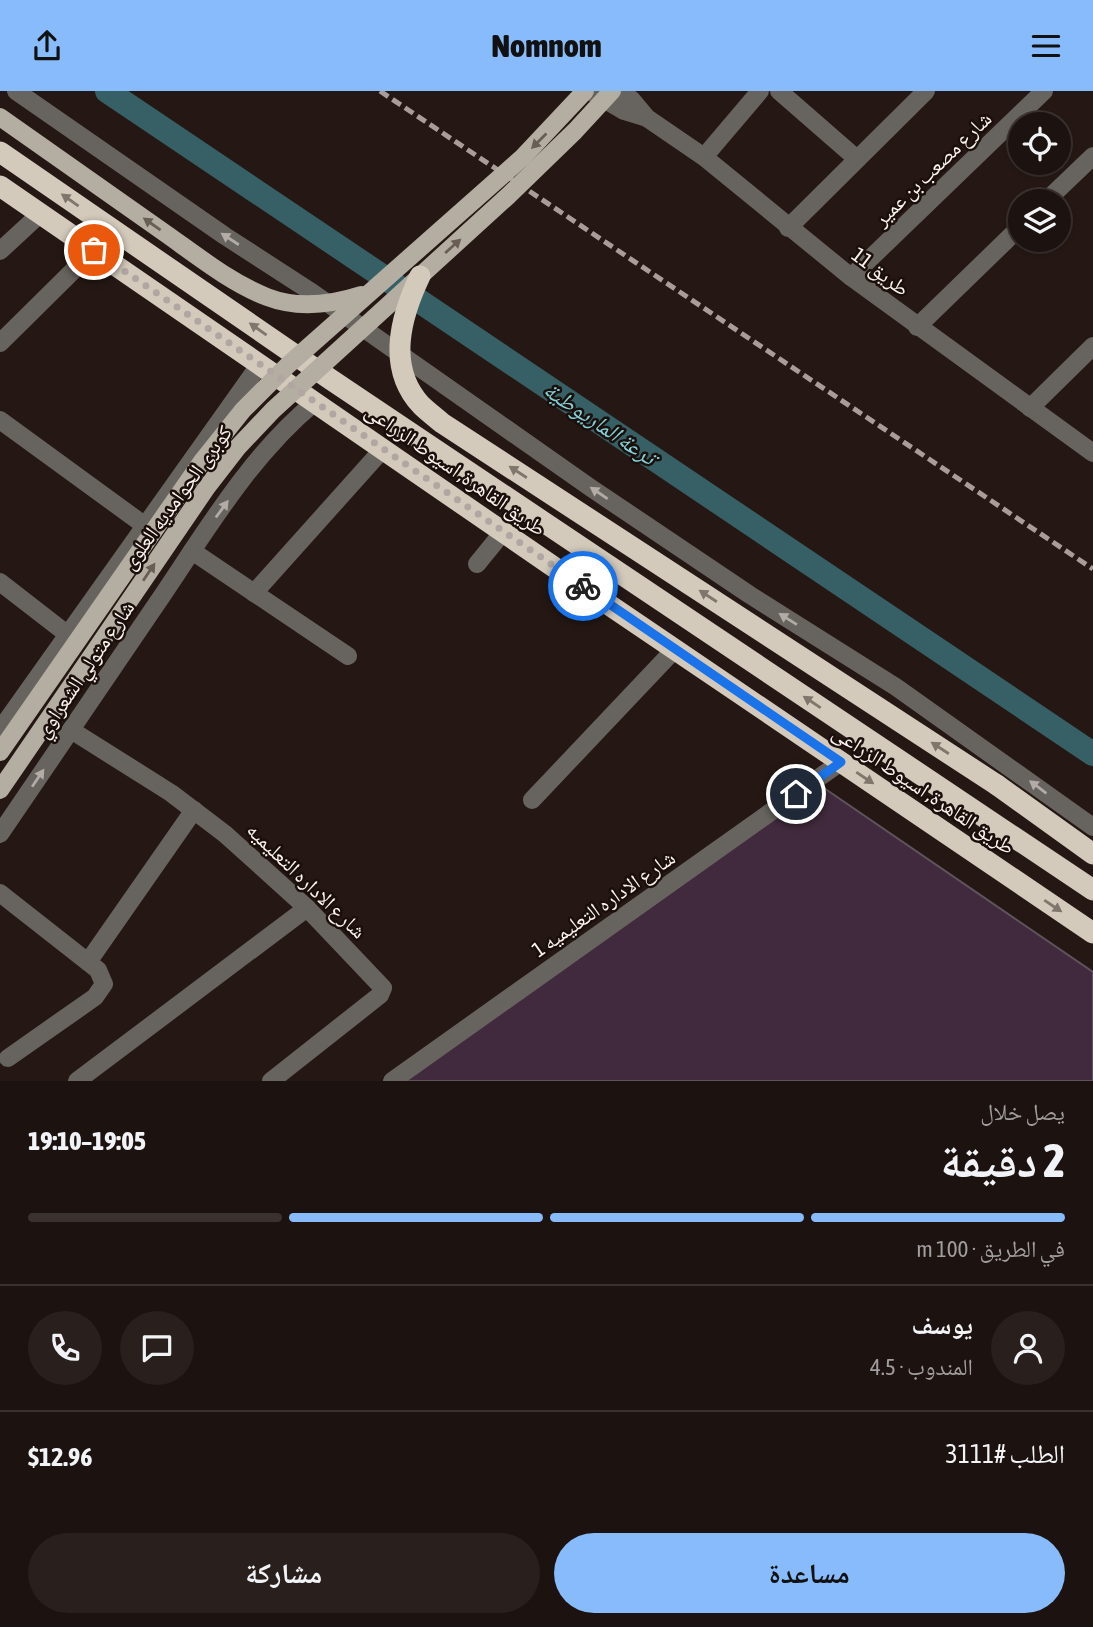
<!DOCTYPE html>
<html lang="ar">
<meta charset="utf-8">
<style>
:root{--surface:#1c120f;--page:#29201d;--text:#f1f3f6;--muted:#a09e9e;--line:#3a322f;--accent:#87bbfb}
body{margin:0;font-family:"Asap Condensed","Noto Naskh Arabic",sans-serif;background:var(--page);color:var(--text);direction:rtl;height:100vh;display:flex;flex-direction:column;font-size:26px;white-space:nowrap}
*{box-sizing:border-box;margin:0}
p{font-size:23px;color:var(--muted)}
.icon{flex:none;width:38px;height:38px;fill:none;stroke:currentColor;stroke-width:2;stroke-linecap:round;stroke-linejoin:round}
.map{position:relative;height:990px;overflow:hidden;direction:ltr}
.sheet{display:flex;flex-direction:column;background:var(--surface);flex:1}
.sheet>*{flex:none}
.fabs{position:absolute;left:1008px;top:21px;display:grid;gap:14px}
.fabs a{display:grid;place-items:center;width:63px;height:63px;border-radius:50%;background:var(--surface);box-shadow:0 2px 5px #0004,0 0 0 2px var(--line);font-size:35px}
.pin{position:absolute;display:grid;place-items:center;width:60px;height:60px;color:#fff;margin:-30px;border:4px solid #fff;border-radius:50%;box-shadow:0 2px 7px #0007}
.courier{position:absolute;display:grid;place-items:center;width:70px;height:70px;margin:-35px;border:5px solid #1a73e8;border-radius:50%;background:#fff;color:#222;box-shadow:0 2px 9px #0007}
.head em{font-style:normal;font-weight:800}
.head div{display:flex;flex-direction:column-reverse}
.head{display:flex;align-items:center;justify-content:space-between;height:119px;padding:0 28px}
h1{font-size:46px;font-weight:800;line-height:52px}
.bar{display:grid;grid-template-columns:repeat(4,1fr);gap:10px 7px;align-content:center;height:84px;padding:0 28px}
.bar i{height:9px;border-radius:5px;background:var(--line)}
.bar .active{background:var(--accent)}
.bar p{grid-column:span 4}
.line{display:flex;align-items:center;gap:18px;padding:0 28px;border-top:2px solid var(--line)}
.line div{flex:1}
.round{display:grid;place-items:center;flex:none;width:74px;height:74px;border-radius:37px;background:var(--page)}
.action{display:flex;gap:14px;margin-top:auto;padding:14px 28px}
.action a{flex:1;height:80px;border-radius:42px;background:var(--accent);color:#111;font-size:28px;font-weight:800;line-height:80px;text-align:center}
.action a+a{background:var(--page);color:var(--text)}
header{display:flex;justify-content:space-between;align-items:center;height:91px;padding:0 28px;background:var(--accent);color:#111;font-size:32px;font-weight:800}
.map>svg:first-child{display:block}
</style>
<header><svg class="icon" aria-label="menu" viewBox="0 0 24 24"><path d="M4 6h16M4 12h16M4 18h16"/></svg>Nomnom<svg class="icon" aria-label="share" viewBox="0 0 24 24"><path d="M12 15V3M7 8l5-5 5 5M5 13v7h14v-7"/></svg></header>
<div class="map">
<svg width="1093" height="990" viewBox="0 0 1093 990">
<rect width="100%" height="100%" fill="#251814"/>
<g fill="none" stroke-linecap="round" stroke-linejoin="round">
<polyline stroke="#366065" stroke-width="24" points="107,0 1093,663"/>
</g>
<polygon fill="#412a3d" stroke="#5f535c" stroke-width="2" points="821,695 1093,881 1093,990 404,990"/>
<g fill="none" stroke-linecap="round" stroke-linejoin="round">
<g stroke="#67635e" stroke-width="18">
<polyline points="16,0 225,145 313,202 591,397 750,504 896,596 1093,736"/>
<polyline points="590,0 624,20 647,27"/>
<polyline points="621,0 632,9 647,27 704,66 851,186 1093,362"/>
<polyline points="779,0 857,68"/>
<polyline points="704,66 760,0"/>
<polyline points="1046,110 1093,65"/>
<polyline points="788,137 926,0"/>
<polyline points="0,160 40,123"/>
<polyline points="851,186 1044,0"/>
<polyline points="917,236 1020,136"/>
<polyline points="0,252 94,159"/>
<polyline points="1030,317 1093,255"/>
<polyline points="0,329 144,434"/>
<polyline points="192,460 348,565"/>
<polyline points="477,473 503,441"/>
<polyline points="0,491 67,543"/>
<polyline points="254,502 383,358"/>
<polyline points="0,639 260,273"/>
<polyline points="71,639 171,702 225,743 307,817 383,897 380,904 271,990"/>
<polyline points="532,709 675,558"/>
<path d="M0,743C55,663 109,582 164,502C209,435 252,363 315,311"/>
<polyline points="0,802 98,879 104,893 95,906 8,967"/>
<polyline points="88,871 194,719"/>
<polyline points="77,990 307,817"/>
<polyline points="392,990 841,671"/>
</g>
<g stroke="#d3cabb" stroke-width="21">
<polyline points="0,61 330,288 1093,799"/>
<polyline points="0,95 596,505 1093,842"/>
<polyline points="997,694 1093,763"/>
</g>
<polyline stroke="#a89d99" stroke-width="5" stroke-dasharray="10 5" stroke-linecap="butt" points="380,0 1093,478"/>
<g stroke="#b4ada1" stroke-width="18">
<path d="M0,26C54,64 108,102 162,140C195,163 229,191 267,206C298,218 330,214 361,204"/>
<polyline points="0,661 203,369 243,319 288,274 523,66 585,0"/>
<polyline points="0,699 207,396 238,356 273,319 508,105 575,40 612,0"/>
</g>
<path stroke="#d3cabb" stroke-width="21" d="M420,185C401,225 386,276 421,314C427,320 435,326 442,332L997,694"/>
</g>
<defs><path id="oneway-solid" d="M-6-.8H1V-3.2L6.5 0L1 3.2V.8H-6Z" transform="scale(1.75)"/></defs>
<g fill="#685e56">
<use href="#oneway-solid" transform="translate(539 50) rotate(135)"/>
<use href="#oneway-solid" transform="translate(152 133) rotate(-145)"/>
<use href="#oneway-solid" transform="translate(453 155) rotate(-42)"/>
<use href="#oneway-solid" transform="translate(149 481) rotate(-56)"/>
</g>
<g fill="#80766c">
<use href="#oneway-solid" transform="translate(70 109) rotate(-145)"/>
<use href="#oneway-solid" transform="translate(258 238) rotate(-145)"/>
<use href="#oneway-solid" transform="translate(518 381) rotate(-147)"/>
<use href="#oneway-solid" transform="translate(708 505) rotate(-147)"/>
<use href="#oneway-solid" transform="translate(812 611) rotate(-146)"/>
<use href="#oneway-solid" transform="translate(940 657) rotate(-147)"/>
<use href="#oneway-solid" transform="translate(865 687) rotate(34)"/>
<use href="#oneway-solid" transform="translate(1053 815) rotate(34)"/>
</g>
<g fill="#b2aba6">
<use href="#oneway-solid" transform="translate(230 148) rotate(-147)"/>
<use href="#oneway-solid" transform="translate(599 402) rotate(-146)"/>
<use href="#oneway-solid" transform="translate(222 418) rotate(-54)"/>
<use href="#oneway-solid" transform="translate(788 528) rotate(-148)"/>
<use href="#oneway-solid" transform="translate(38 687) rotate(-56)"/>
<use href="#oneway-solid" transform="translate(1038 696) rotate(-143)"/>
</g>
<g fill="none" stroke-linecap="round" stroke-linejoin="round">
<polyline stroke="#b1a6a2" stroke-width="7" stroke-dasharray="0 12.6" points="94,159 583,495"/>
<polyline stroke="#1a73e8" stroke-width="9" points="583,495 841,671 796,703"/>
</g>
<g text-anchor="middle" dominant-baseline="central" stroke-width="5" stroke-linejoin="round" paint-order="stroke">
<g font-size="21" fill="#fcf3ef" stroke="#1b0f0b">
<text transform="translate(932 77) rotate(-44)">شارع مصعب بن عمير</text>
<text transform="translate(881 180) rotate(37)">طريق 11</text>
<text transform="translate(456 378) rotate(35)">طريق القاهرة, اسيوط الزراعى</text>
<text transform="translate(176 406) rotate(-54)">كوبرى الحوامديه العلوى</text>
<text transform="translate(84 578) rotate(-56)">شارع متولي الشعراوي</text>
<text transform="translate(924 698) rotate(34)">طريق القاهرة, اسيوط الزراعى</text>
<text transform="translate(307 789) rotate(44)">شارع الاداره التعليميه</text>
<text transform="translate(603 812) rotate(-35)">شارع الاداره التعليميه 1</text>
</g>
<g font-size="23" font-style="italic" fill="#84d0da" stroke="#1b0f0b">
<text transform="translate(600 332) rotate(34)">ترعة الماريوطية</text>
</g>
</g>
</svg>
<div class="fabs">
<a><svg class="icon" aria-label="locate" viewBox="0 0 24 24"><circle cx="12" cy="12" r="6"/><path d="M12 2v4M12 18v4M2 12h4M18 12h4"/></svg></a>
<a><svg class="icon" aria-label="layers" viewBox="0 0 24 24"><path d="M12 4l9 5-9 5-9-5zM3 14l9 5 9-5"/></svg></a>
</div>
<div class="pin" style="left:94px;top:159px;background:#ea580c"><svg class="icon" aria-label="bag" viewBox="0 0 24 24"><path d="M5 8h14l-1 12H6zM9 8a3 3 0 0 1 6 0"/></svg></div>
<div class="pin" style="left:796px;top:703px;background:#1f2937"><svg class="icon" aria-label="home" viewBox="0 0 24 24"><path d="M3 11l9-7 9 7M6 9v11h12V9"/></svg></div>
<div class="courier" style="left:583px;top:495px"><svg class="icon" aria-label="bike" viewBox="0 0 24 24"><circle cx="6" cy="16" r="4"/><circle cx="18" cy="16" r="4"/><path d="M6 16l4-8h5l3 8M10 8l3 8H6M13 5h3"/></svg></div>
</div>
<section class="sheet">
<div class="head"><div><h1>2 دقيقة</h1><p>يصل خلال</p></div><em>19:05–19:10</em></div>
<div class="bar"><i class="active"></i><i class="active"></i><i class="active"></i><i></i><p>في الطريق · 100 m</p></div>
<div class="line" style="height:126px"><a class="round"><svg class="icon" aria-label="person" viewBox="0 0 24 24"><circle cx="12" cy="8" r="4"/><path d="M4 21q1-7 8-7t8 7"/></svg></a><div><b>يوسف</b><p>المندوب · 4.5</p></div><a class="round"><svg class="icon" aria-label="chat" viewBox="0 0 24 24"><path d="M4 5h16v11H9l-5 4z"/></svg></a><a class="round"><svg class="icon" aria-label="phone" viewBox="0 0 24 24"><path d="M5 4h4l2 5-3 2q2 4 5 5l2-3 5 2v4C11 20 4 13 5 4z"/></svg></a></div>
<div class="line" style="height:91px"><div>الطلب #3111</div><b>$12.96</b></div>
<div class="action"><a>مساعدة</a><a>مشاركة</a></div>
</section>
